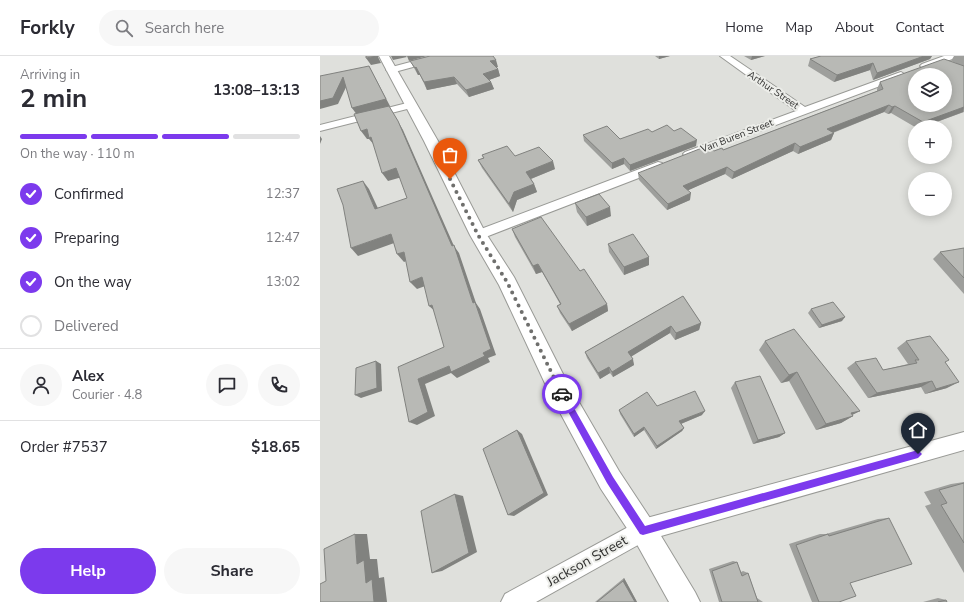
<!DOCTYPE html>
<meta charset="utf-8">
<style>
:root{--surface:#fff;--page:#f7f7f7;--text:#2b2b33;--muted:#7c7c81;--line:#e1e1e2;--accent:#7c3aed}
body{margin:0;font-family:"Nunito Sans",sans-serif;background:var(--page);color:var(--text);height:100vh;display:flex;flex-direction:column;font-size:15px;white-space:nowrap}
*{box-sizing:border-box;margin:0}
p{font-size:13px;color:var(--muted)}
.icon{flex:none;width:22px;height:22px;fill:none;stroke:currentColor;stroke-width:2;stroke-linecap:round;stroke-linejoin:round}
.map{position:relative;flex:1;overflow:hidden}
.details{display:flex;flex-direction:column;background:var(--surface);width:320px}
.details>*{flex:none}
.fabs{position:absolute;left:588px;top:12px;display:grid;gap:8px}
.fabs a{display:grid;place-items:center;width:44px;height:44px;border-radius:50%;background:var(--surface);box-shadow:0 2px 10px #0003;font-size:20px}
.pin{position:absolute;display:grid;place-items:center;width:34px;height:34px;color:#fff;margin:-41px -17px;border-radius:50% 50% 50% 0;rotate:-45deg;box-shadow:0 0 4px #0007}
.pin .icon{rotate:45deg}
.courier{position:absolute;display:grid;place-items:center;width:40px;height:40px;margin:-20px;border:3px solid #7c3aed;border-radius:50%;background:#fff;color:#222;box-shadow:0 1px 5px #0007}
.head em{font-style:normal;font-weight:700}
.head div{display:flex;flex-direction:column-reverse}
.head{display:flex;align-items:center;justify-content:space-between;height:68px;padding:0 20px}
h1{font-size:26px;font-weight:700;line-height:30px}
.bar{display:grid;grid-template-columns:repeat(4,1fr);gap:6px 4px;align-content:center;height:48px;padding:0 20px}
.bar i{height:5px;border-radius:3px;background:var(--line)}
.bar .active{background:var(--accent)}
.bar p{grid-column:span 4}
.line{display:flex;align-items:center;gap:10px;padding:0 20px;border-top:1px solid var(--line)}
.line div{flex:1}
.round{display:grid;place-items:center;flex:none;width:42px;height:42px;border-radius:21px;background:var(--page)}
ol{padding:0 20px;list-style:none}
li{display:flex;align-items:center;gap:12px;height:44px}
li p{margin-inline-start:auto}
li .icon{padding:4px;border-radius:50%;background:var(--accent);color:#fff;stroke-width:4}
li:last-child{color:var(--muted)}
li i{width:22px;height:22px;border:2px solid var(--line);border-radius:50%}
.button{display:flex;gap:8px;margin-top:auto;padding:8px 20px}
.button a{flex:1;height:46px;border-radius:24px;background:var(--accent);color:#fff;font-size:16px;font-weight:700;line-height:46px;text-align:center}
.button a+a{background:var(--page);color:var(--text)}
header{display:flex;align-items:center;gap:24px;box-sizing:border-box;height:56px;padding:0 20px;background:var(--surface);border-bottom:1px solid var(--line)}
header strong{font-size:19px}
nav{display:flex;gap:22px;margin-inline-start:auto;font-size:14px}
.search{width:280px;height:36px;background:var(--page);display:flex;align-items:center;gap:10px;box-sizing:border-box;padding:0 14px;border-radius:22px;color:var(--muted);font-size:15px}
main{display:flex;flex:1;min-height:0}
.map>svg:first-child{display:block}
</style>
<header>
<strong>Forkly</strong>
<div class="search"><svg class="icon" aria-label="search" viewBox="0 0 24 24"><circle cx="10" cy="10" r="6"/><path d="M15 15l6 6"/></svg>Search here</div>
<nav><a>Home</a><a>Map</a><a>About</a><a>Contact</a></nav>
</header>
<main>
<section class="details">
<div class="head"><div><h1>2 min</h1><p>Arriving in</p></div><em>13:08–13:13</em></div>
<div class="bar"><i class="active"></i><i class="active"></i><i class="active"></i><i></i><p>On the way · 110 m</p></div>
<ol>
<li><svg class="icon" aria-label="check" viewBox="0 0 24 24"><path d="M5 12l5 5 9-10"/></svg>Confirmed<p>12:37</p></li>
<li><svg class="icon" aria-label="check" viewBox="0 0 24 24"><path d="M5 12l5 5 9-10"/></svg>Preparing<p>12:47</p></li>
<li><svg class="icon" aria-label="check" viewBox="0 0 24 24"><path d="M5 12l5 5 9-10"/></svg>On the way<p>13:02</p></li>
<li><i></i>Delivered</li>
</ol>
<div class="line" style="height:72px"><a class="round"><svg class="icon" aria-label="person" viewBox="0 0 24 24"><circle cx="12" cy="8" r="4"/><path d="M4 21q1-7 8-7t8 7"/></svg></a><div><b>Alex</b><p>Courier · 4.8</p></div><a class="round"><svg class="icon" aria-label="chat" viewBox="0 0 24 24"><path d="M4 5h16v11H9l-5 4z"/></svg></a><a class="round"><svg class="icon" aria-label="phone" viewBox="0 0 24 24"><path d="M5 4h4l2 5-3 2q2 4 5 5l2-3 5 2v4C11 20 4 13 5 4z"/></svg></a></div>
<div class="line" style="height:52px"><div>Order #7537</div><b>$18.65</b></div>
<div class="button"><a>Help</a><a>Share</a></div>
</section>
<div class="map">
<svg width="644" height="546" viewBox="0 0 644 546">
<rect width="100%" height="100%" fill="#dfe0dc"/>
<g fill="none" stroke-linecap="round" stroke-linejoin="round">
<g stroke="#999a96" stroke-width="2">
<g id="minor">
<polygon points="113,0 127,0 126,2 71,17 66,14 68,12"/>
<polygon points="400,0 410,0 485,51 578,17 581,16 586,19 584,21 373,100 365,100 363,98 365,96 476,55"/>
<polygon points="624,0 636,0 635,2 608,12 605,13 600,10 602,8"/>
<polygon points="91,46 95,47 96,49 95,51 0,75 0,69"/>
<polygon points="338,106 342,107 344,110 342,113 163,182 158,184 153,182 151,179 153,176"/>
<polygon points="644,376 644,394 327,484 216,546 181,546 185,538 323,463"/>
</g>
</g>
<g stroke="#999a96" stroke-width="2">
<polygon id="tertiary" points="59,0 69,0 118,85 165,176 194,221 245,322 299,415 332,465 375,536 380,546 349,546 314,483 281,433 229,336 179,229 150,179 104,85"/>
</g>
<use href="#minor" fill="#fff" fill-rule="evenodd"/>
<use href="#tertiary" fill="#fff" fill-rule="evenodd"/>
</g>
<g fill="#9e9f9c">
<polygon points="335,0 350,0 339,3"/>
<polygon points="424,0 445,0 431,4"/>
<polygon points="501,0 612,0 610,3 553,24 550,14 514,26 488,10 490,3"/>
<polygon points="634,0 644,0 644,56 603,71 595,71 571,57 568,58 564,56 513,77 514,77 511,84 478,98 473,95 412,123 405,118 368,134 370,144 347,154 319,124 318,117 394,95 403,94 557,35 557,33 560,26 636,7 631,5"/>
<polygon points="90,5 178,11 176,11 178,13 180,20 169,24 171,26 174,33 149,41 137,28 107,34 100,19 98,19"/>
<polygon points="354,75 376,90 310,115 304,108 292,113 264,85 263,79 300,83 332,76"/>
<polygon points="162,99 195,100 235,113 211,123 214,128 217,136 197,144 193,156 162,112 158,104 163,102"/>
<polygon points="255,147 291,160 267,170 257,156"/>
<polygon points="192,173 260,215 287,248 288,255 252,275 240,257 237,250 240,248 222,216 216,218 195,181"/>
<polygon points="288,188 329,209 304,219 289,196"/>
<polygon points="644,192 644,238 613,203 620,196"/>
<polygon points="363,240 381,267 379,274 355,284 350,277 311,300 314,309 293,321 290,317 280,323 267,302 265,296"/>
<polygon points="491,253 522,265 499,272 488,257"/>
<polygon points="445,285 540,355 532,359 533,360 521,367 496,374 469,325 461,327 439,294"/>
<polygon points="586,285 626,306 627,332 605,338 601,331 548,342 527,312 535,306 563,314 588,308 577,292"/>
<polygon points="415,326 465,377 459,381 433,388 411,332"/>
<polygon points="337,350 382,359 361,368 364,372 362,375 336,393 324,374 314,381 300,358 299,354"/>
<polygon points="644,426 644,517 605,450 611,448 604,436 631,428"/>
<polygon points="569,462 519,546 492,546 469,488 500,478 506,478 558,463"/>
<polygon points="413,505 417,506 421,516 423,515 428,517 437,542 443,546 399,546 389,513"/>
<polygon points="304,522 317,546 275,546"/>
<polygon points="618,542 626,544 627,546 603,546"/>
</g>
<g fill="#81827f">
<polygon points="57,0 58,0 58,1 61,7 51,9 46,2"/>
<polygon points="71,0 86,0 87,1 73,4"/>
<polygon points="87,0 107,0 89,5"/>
<polygon points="339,0 350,0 339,3"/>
<polygon points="432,0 445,0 431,4"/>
<polygon points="604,0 612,0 610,3 553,24 557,17"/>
<polygon points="176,4 178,11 172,13 170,5"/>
<polygon points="553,7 550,14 514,26 517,19"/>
<polygon points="49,10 70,50 69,50 83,74 134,190 139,197 156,247 160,253 176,299 168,302 170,306 137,322 131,317 105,328 115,360 97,369 89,366 98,323 129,310 163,297 153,247 132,190 32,52"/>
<polygon points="96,11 100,19 98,19 95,12"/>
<polygon points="178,13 180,20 166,25 163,18"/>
<polygon points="23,21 28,27 18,48 0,53 0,45"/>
<polygon points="134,21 137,28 107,34 104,26"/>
<polygon points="171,26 174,33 149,41 146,34"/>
<polygon points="569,49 564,56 504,80 507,73"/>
<polygon points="575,50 571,57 568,58 572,51"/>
<polygon points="644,51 643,56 603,71 599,71 603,66"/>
<polygon points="47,73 52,82 55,90 49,83 47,83 41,75"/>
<polygon points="514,77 511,84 478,98 480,91"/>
<polygon points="0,80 2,83 0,88"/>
<polygon points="377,84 376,90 310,115 310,109"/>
<polygon points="475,87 473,95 412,123 414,116"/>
<polygon points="304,102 304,108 292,113 292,107"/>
<polygon points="233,105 235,113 208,124 206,116"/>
<polygon points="407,111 405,118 362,137 363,130"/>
<polygon points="76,112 82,121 68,125 62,117"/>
<polygon points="43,125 49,133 62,161 55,153"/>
<polygon points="214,128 217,136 197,144 193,156 189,148 194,136"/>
<polygon points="371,137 370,144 347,154 348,148"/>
<polygon points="290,151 291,160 267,170 266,161"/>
<polygon points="71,178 77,186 38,200 31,192"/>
<polygon points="84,196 91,203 84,206 77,198"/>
<polygon points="329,201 329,209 304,219 304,211"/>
<polygon points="218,208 222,216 216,218 213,210"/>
<polygon points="102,221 108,229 97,233 90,226"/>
<polygon points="287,248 288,255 252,275 249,268"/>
<polygon points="112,249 116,256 109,250"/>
<polygon points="525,261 522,265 499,272 502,269"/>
<polygon points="381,267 379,274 355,284 356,277"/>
<polygon points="351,270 350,277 309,302 308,296"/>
<polygon points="313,303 314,309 293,321 292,316"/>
<polygon points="56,305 61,308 62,335 41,342 35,339"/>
<polygon points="289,311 290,317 280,323 278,317"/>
<polygon points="477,316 469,325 461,327 469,319"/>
<polygon points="612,325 601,331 548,342 557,337"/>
<polygon points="639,326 627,332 605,338 616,333"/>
<polygon points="385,355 382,359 358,369 359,365"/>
<polygon points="540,355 528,361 531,357"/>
<polygon points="533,360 521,367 496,374 506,368"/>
<polygon points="324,371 324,374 314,381 314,378"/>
<polygon points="364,372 362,375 336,393 337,390"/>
<polygon points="197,374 202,378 228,439 194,460 188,459"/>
<polygon points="465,377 459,381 433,388 438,384"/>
<polygon points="135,438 143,440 157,496 122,515 112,517"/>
<polygon points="35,478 47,478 50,503 57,503 59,522 64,521 67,546 54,546 37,508"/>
<polygon points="304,522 317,546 315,546 303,525"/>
</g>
<g fill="#b8b9b5" stroke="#81827f" fill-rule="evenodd">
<polygon points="46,0 57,0 46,2"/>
<polygon points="110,0 173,0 176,4 170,5 178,13 163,18 171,26 146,34 134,21 104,26 96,11 95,12 90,5"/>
<polygon points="501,0 604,0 557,17 553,7 517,19 490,3"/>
<path d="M624,3L644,10V51L603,66L575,50L572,51L569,49L507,73L514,77L480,91L475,87L414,116L407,111L363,130L371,137L348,148L318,117L387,90L394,95L402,92L403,94L563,33L560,26ZM595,19H625V49H595Z"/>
<polygon points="49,10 66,43 32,52 23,21 13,42 0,45 0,20"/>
<polygon points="69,50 78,65 132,190 134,189 153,247 155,246 171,293 163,297 165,300 131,316 129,310 98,323 108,356 89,366 78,311 124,291 112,249 109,250 102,221 90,226 84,196 77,198 71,178 31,192 23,149 17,133 43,125 55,153 87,142 76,112 62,117 51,81 49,82 47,73 41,75 34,58"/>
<polygon points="347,69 354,75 361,72 377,84 310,109 304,102 292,107 263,79 287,70 300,83 328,73 332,76"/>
<polygon points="187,90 195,100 219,91 233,105 206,116 214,128 194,136 189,148 158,104 164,102 162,99"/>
<polygon points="279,138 290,151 266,161 255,147"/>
<polygon points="221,161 260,215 264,213 287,248 249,268 237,250 241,248 218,208 213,210 192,173"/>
<polygon points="313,178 329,201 304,211 288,188"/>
<polygon points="644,192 644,222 620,196"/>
<polygon points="363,240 381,267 356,277 351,270 308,296 313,303 292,316 289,311 278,317 265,296"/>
<polygon points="513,246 525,261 502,269 491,253"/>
<polygon points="474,273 540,355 531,357 533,360 506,368 477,316 469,319 445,285"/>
<polygon points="610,280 629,304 625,306 639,326 616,333 612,325 557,337 535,306 556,302 563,314 597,307 595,304 599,304 586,285"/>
<polygon points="56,305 57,332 35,339 36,312"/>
<polygon points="440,320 465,377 438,384 415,326"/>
<polygon points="375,335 385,355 359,365 364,372 337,390 324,371 314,378 299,354 327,336 337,350"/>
<polygon points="197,374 224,437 188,459 163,393"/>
<polygon points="644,427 644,487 621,449 627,447 619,434"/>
<polygon points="135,438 149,497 112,517 101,455"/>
<polygon points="569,462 592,508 530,527 536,540 519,546 499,546 476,489 508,478 509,480"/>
<polygon points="35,478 37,508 44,504 46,527 52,523 54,546 0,546 0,528 6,525 4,493"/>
<polygon points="417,506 422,520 428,517 438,546 402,546 392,515"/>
<polygon points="303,525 315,546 277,546"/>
<polygon points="626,544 627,546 618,546"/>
</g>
<polygon fill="#7c3aed" points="242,335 245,336 293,421 325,470 598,394 602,398 598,402 323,479 320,478 287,427 240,341 240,336"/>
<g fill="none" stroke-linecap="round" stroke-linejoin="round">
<polyline stroke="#6f6f6d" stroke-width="4" stroke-dasharray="0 7.2" points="130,123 158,179 187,226 242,338"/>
</g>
<g text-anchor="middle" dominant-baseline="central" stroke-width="4" stroke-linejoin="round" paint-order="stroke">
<g font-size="10" fill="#323231" stroke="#ecede9">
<text transform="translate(453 34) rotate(34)">Arthur Street</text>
<text transform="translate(417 80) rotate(-21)">Van Buren Street</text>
</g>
<g font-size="14" fill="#323231" stroke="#ecede9">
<text transform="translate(267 505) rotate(-29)">Jackson Street</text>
</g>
</g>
</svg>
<div class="fabs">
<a><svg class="icon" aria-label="layers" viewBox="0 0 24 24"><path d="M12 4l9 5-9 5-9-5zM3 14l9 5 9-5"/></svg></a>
<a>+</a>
<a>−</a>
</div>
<div class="pin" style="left:130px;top:123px;background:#ea580c"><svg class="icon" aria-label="bag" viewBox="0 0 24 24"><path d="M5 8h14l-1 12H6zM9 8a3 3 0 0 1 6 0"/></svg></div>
<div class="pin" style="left:598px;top:398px;background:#1f2937"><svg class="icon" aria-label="home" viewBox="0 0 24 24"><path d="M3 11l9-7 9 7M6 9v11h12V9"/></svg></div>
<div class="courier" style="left:242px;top:338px"><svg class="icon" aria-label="car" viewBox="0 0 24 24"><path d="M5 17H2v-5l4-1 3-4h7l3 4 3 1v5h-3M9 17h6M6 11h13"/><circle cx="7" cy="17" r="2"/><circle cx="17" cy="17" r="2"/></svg></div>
</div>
</main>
